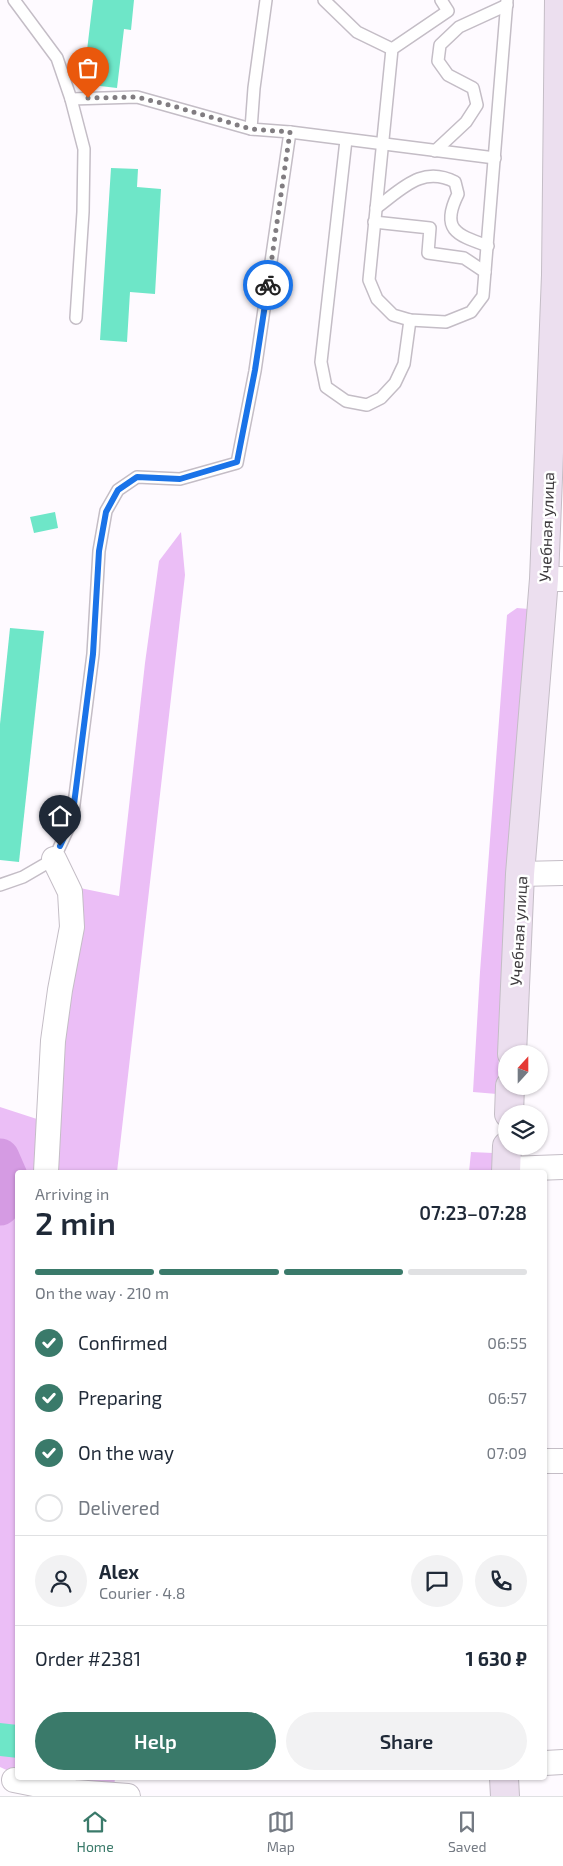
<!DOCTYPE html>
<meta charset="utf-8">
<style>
:root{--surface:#fff;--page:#f2f2f3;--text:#1f2937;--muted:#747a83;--line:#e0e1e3;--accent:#3a7a6a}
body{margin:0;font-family:"Exo 2",sans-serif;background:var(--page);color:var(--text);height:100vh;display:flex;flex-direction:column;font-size:19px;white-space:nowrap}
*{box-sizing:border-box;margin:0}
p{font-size:16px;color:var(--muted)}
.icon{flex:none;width:28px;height:28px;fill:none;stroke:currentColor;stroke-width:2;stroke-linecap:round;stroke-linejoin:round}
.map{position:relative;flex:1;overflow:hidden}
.side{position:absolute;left:15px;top:1170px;width:532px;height:610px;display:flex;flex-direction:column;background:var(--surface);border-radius:5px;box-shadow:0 1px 4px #0004}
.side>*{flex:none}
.needle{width:32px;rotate:21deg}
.fabs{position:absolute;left:498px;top:1045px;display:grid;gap:10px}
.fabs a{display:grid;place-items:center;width:50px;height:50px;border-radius:50%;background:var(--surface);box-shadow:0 1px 4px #0004;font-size:25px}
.pin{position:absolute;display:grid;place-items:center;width:42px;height:42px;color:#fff;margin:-51px -21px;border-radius:50% 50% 50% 0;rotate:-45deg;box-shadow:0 0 5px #0007}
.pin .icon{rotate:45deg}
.courier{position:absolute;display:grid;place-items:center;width:50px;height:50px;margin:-25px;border:4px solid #1a73e8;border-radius:50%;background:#fff;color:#222;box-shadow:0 1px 6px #0007}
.head em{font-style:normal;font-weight:600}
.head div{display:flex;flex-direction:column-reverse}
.head{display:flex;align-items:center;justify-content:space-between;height:85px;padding:0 20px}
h1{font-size:32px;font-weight:600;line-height:38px}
.bar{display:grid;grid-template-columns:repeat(4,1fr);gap:8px 5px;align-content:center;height:60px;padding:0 20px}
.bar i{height:6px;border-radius:4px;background:var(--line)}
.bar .current{background:var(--accent)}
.bar p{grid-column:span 4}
.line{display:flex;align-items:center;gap:12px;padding:0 20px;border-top:1px solid var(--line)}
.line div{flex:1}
.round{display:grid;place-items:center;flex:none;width:52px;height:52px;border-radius:26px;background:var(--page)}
ol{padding:0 20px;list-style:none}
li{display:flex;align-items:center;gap:15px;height:55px}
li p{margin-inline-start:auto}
li .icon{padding:5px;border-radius:50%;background:var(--accent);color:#fff;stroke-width:4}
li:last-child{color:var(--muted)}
li i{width:28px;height:28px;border:2px solid var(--line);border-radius:50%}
.primary-button{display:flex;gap:10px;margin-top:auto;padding:10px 20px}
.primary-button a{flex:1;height:58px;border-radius:30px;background:var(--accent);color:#fff;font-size:20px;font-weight:600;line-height:58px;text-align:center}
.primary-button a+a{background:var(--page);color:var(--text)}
.tabs{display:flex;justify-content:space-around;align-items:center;height:70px;border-top:1px solid var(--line);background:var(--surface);font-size:14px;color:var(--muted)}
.tabs a{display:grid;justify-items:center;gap:2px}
.tabs .current{color:var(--accent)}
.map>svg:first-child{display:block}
</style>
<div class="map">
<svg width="563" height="1796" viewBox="0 0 563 1796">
<rect width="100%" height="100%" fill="#fefaff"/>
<g fill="#ebbef6">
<polygon points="181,532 185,575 117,1172 52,1172 75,887 119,896 145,663 159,561"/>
<polygon points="517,608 529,609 508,883 497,1094 473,1092 480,972 507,615"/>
<polygon points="0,1107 43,1121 41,1172 18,1172 17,1775 0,1767 0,1213 4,1208 16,1181 6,1152 0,1149"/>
<polygon points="471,1152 493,1153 492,1172 469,1172"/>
<polygon points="34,1778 115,1778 114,1787"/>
</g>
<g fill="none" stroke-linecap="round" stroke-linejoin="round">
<polyline stroke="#d59be3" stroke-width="39" points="0,1158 10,1181 0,1206"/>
</g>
<g fill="#6ee6c8">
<polygon points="93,0 134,0 131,30 124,29 117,88 83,84"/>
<polygon points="111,168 138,169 137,187 161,189 155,294 130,292 127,342 100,340"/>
<polygon points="55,512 58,528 34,533 30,517"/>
<polygon points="10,628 44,631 19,862 0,860 0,724"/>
<polygon points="0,1723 18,1725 18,1758 0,1756"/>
</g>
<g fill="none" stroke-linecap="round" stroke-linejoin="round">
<g stroke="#c4bdc6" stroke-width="14">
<g id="lane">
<polyline points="14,0 57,58 71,99 84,149 83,212 76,318"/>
<polyline points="324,0 357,32 392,49"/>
<polyline points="441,0 448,11 392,49 369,280 377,299 393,315 410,320 446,322 471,312 483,296 507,0"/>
<polyline points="71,99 137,97 251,129"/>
<polyline points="290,132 495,158"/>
<polyline points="346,140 321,362 326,387 346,401 367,405 381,398 395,383 404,364 410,320"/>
<polyline points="435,151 466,122 477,105 473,88 448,75 438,61 440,45 459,27 507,5"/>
<path d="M376,208C402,189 422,165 455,182L458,194C440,230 457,235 488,246"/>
<polyline points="374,222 430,228 428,253 464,258 485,272"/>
<polyline points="0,885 23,877 54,859 72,820 93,654 99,551 106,511 118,490 137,477 180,479 237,463 255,371 290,132 251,129 254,88 266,0"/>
</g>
</g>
<g stroke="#c4bdc6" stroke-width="26">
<g id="street">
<polyline points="544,579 563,579"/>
<polyline points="520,874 563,873"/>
<polyline points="506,1169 563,1167"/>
<polyline points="46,1172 53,1041 60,990 72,927 70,892 54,859"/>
<polyline points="545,1461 563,1461"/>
<polyline points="545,1763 563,1762"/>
<polyline points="14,1780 74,1792 128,1796"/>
</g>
</g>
<g stroke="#c4bdc6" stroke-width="30">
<g id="secondary">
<polyline points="512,1054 520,874 544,579 556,275 559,0"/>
<polyline points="509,1114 510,1086"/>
<polyline points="506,1172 507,1146"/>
<polyline points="504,1778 505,1796"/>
</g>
</g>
<use href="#lane" stroke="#fff" stroke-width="11"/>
<use href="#street" stroke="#fff" stroke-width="24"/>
<use href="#secondary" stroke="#ecdfef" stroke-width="28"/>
</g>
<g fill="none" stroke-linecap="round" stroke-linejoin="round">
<polyline stroke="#817d81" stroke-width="5" stroke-dasharray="0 9" points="88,98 137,97 173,106 251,129 290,132 268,285"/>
<polyline stroke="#1a73e8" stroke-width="6" points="60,846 72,820 93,654 99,551 106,512 118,490 137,477 180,479 237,462 255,370 268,285"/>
</g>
<g text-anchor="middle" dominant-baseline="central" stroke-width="5" stroke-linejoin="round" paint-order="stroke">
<g font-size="16" fill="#3d3a3d" stroke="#fff">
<text transform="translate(546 527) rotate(-88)">Учебная улица</text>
<text transform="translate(518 931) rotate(-87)">Учебная улица</text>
</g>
</g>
</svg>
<div class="fabs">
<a><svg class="needle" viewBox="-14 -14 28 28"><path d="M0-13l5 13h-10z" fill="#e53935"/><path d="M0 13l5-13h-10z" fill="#747a83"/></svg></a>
<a><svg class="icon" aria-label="layers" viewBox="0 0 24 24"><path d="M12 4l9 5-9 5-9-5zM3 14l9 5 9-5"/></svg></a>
</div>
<div class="pin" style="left:88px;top:98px;background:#ea580c"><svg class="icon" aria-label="bag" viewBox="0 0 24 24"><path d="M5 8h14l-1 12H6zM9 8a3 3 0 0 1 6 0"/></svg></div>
<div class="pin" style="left:60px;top:846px;background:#1f2937"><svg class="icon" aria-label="home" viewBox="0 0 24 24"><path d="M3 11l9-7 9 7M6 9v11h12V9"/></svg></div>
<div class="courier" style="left:268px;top:285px"><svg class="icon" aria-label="bike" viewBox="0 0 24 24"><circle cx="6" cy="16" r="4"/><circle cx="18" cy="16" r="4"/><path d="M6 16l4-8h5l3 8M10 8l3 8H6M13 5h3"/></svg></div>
<section class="side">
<div class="head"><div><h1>2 min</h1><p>Arriving in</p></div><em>07:23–07:28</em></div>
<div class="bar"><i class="current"></i><i class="current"></i><i class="current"></i><i></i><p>On the way · 210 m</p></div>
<ol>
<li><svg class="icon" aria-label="check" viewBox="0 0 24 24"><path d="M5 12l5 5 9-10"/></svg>Confirmed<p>06:55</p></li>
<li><svg class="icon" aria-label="check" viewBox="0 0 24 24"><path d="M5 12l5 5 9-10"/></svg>Preparing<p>06:57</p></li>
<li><svg class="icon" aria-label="check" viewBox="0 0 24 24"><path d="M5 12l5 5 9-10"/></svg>On the way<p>07:09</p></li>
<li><i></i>Delivered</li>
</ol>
<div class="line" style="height:90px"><a class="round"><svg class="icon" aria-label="person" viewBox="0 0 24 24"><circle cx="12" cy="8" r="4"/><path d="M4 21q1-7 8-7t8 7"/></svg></a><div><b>Alex</b><p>Courier · 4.8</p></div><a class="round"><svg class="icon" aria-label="chat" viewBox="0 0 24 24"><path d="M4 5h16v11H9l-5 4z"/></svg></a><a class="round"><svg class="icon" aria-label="phone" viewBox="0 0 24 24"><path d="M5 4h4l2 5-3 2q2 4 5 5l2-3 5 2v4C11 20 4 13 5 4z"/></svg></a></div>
<div class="line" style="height:65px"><div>Order #2381</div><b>1 630 ₽</b></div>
<div class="primary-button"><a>Help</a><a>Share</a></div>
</section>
</div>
<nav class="tabs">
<a class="current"><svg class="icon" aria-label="home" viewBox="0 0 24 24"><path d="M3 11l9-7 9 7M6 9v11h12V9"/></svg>Home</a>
<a><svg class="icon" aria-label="map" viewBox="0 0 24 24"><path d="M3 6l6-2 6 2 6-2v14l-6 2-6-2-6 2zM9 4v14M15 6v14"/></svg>Map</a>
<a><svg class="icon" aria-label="saved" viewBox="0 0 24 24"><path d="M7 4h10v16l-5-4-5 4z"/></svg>Saved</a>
</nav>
